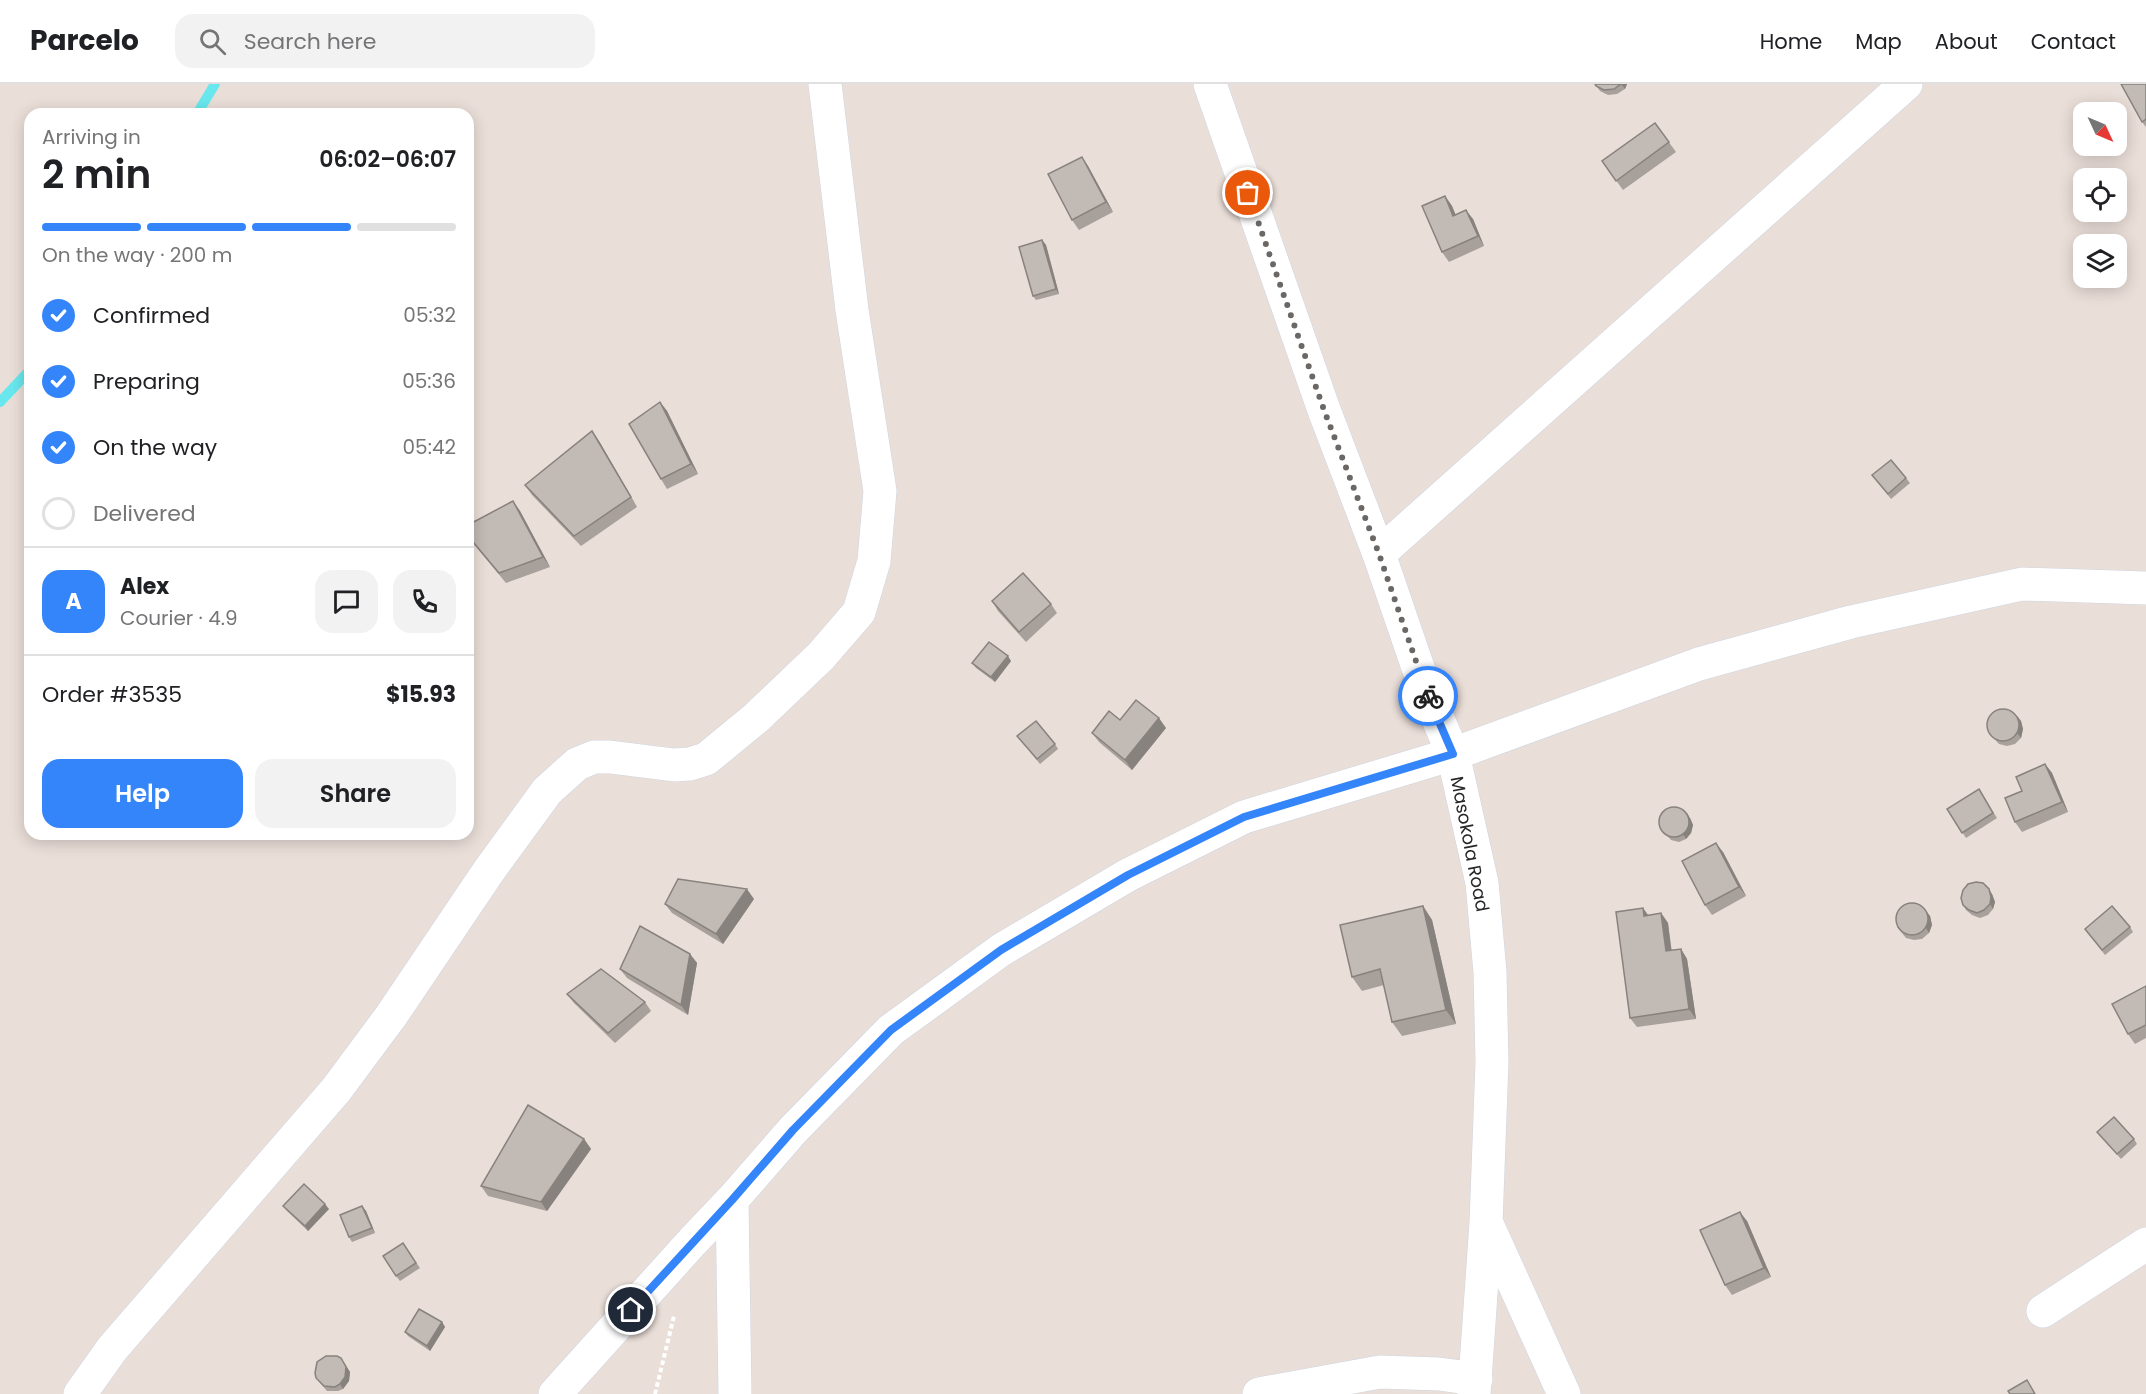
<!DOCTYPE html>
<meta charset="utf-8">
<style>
:root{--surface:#fff;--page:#f2f2f2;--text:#202124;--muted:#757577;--line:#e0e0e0;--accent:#3585fa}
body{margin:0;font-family:Poppins,sans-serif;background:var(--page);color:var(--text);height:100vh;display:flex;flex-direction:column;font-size:22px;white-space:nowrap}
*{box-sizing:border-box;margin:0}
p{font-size:20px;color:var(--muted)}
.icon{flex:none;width:33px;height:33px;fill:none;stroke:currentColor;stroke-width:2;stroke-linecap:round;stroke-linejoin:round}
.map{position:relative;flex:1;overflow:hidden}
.details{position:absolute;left:24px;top:24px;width:450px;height:732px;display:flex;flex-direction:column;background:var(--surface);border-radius:18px;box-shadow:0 3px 15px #0003}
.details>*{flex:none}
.needle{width:39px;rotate:134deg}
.buttons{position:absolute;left:2073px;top:18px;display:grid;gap:12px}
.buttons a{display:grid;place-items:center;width:54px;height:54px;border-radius:12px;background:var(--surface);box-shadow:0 3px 15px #0003;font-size:30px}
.pin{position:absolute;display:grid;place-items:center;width:51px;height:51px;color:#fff;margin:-26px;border:3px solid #fff;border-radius:50%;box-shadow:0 2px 6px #0007}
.courier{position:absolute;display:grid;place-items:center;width:60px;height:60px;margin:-30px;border:4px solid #3585fa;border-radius:50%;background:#fff;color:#222;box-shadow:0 2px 8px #0007}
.overview em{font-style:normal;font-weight:600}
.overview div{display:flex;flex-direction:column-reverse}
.overview{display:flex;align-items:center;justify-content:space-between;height:102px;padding:0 18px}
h1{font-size:39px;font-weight:600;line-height:45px}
.bar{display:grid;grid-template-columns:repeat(4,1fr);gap:9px 6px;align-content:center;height:72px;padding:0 18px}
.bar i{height:8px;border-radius:4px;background:var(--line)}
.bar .active{background:var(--accent)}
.bar p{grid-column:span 4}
.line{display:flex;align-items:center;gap:15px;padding:0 18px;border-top:2px solid var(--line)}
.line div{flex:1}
.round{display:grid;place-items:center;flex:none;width:63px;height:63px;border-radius:18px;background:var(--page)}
ol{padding:0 18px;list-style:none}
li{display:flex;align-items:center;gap:18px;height:66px}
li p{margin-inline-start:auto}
li .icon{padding:6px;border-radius:50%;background:var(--accent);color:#fff;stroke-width:4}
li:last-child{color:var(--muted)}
li i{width:33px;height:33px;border:3px solid var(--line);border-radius:50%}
.cta{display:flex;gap:12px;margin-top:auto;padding:12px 18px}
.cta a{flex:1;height:69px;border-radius:18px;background:var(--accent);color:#fff;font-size:24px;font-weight:600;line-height:69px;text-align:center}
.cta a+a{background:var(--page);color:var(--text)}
header{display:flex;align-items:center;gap:36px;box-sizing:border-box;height:84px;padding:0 30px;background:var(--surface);border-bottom:2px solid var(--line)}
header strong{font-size:28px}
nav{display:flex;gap:33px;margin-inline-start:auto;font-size:21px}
.search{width:420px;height:54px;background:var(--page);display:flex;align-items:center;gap:15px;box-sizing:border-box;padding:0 21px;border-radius:18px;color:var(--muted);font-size:22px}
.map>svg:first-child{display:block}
</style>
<header>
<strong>Parcelo</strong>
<div class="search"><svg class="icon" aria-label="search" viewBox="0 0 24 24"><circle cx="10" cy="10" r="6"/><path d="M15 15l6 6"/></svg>Search here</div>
<nav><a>Home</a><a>Map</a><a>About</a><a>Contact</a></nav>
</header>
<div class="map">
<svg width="2146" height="1310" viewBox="0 0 2146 1310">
<rect width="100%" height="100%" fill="#eaded8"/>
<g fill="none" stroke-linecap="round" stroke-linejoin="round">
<g stroke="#68e8ee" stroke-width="10">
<polyline points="197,30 215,0"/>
<polyline points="0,318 30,286"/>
</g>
<g stroke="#cdd5e0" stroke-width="34">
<g id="minor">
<polyline points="1210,0 1324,326 1379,470 1426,607 1453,670 1482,799 1490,888 1492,978 1486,1139 1474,1310"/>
<polyline points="1379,470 1906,0"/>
<polyline points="732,1116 735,1310"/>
<polyline points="1488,1142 1564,1310"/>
<polyline points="2043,1227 2146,1160"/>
<polyline points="80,1310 112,1265 336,1006 391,932 488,788 547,707 577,680 594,673 610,673 674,681 690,680 706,675 756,634 821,572 859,528 874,477 880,407 852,226 825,0"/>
<polyline points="555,1310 692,1158 732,1116 793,1046 891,946 1001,866 1128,791 1244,733 1453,670 1699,580 1851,538 2022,500 2146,504"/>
<polyline points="1259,1310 1380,1288 1439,1290 1476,1295"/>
</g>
</g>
<polyline stroke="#fff" stroke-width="4" stroke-dasharray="4.5 3" stroke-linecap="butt" points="655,1310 674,1232"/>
<use href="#minor" stroke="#fff" stroke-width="33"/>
</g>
<g fill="#a7a09b">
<polygon points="1595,0 1627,0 1625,5 1617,10 1608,11 1600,7"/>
<polygon points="2146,0 2146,43 2142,38"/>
<polygon points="1655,39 1676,68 1623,106 1602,77"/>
<polygon points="1082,73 1088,82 1113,128 1079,146 1072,136"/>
<polygon points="1445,112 1452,122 1455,130 1473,135 1484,162 1449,178 1442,168"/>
<polygon points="1042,156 1046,161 1059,210 1036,216 1033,212"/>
<polygon points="660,318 667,327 698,390 667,405 661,395"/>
<polygon points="599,357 637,423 581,462 532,411 525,401"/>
<polygon points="1872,391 1906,394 1910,399 1891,415"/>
<polygon points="513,417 520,427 550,483 506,499 468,453 468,441"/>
<polygon points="992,517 1051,520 1057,529 1026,558 998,527"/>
<polygon points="1011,577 995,598 976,584 972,579"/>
<polygon points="2017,632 2021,637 2023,645 2021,654 2015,660 2007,662 1999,660 1989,649"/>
<polygon points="1120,636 1166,644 1132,686 1099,658 1092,649"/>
<polygon points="1017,652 1055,660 1058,665 1040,680"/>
<polygon points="2045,680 2052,689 2068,728 2022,748 2015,738 2022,707"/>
<polygon points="1979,705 1997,734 1966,754 1947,725"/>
<polygon points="1690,734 1693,741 1691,749 1686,755 1679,758 1671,756 1662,746"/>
<polygon points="1723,768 1746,812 1712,831 1705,821"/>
<polygon points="1992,810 1995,818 1993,825 1988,831 1980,834 1972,831 1966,826 1963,821"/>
<polygon points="754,815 723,860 672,829 665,820"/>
<polygon points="1423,822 1432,836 1456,940 1402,952 1392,938 1384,901 1362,907 1352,893"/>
<polygon points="1643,824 1648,831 1661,829 1668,839 1671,866 1681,865 1687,875 1696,935 1637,943 1630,934"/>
<polygon points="1926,827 1930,832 1932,841 1929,849 1922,855 1914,856 1906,854 1897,843"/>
<polygon points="2130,843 2133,848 2105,871 2088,849"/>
<polygon points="690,870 697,879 688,931 627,894 620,885"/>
<polygon points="2146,902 2146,954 2135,960 2128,950"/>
<polygon points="567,910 645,918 651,927 615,959 574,919"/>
<polygon points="2097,1048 2134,1055 2137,1060 2121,1075"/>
<polygon points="584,1055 591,1065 547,1127 488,1112 481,1102"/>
<polygon points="283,1122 329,1125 308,1147 287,1127"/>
<polygon points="362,1122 366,1127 375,1149 352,1158 349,1153"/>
<polygon points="1747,1137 1771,1193 1732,1211 1725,1201"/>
<polygon points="403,1159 420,1184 400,1197 396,1192"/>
<polygon points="442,1238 445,1243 430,1267 408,1252 405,1248"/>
<polygon points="341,1274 350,1288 349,1297 343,1305 338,1307 327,1307 316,1294"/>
</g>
<g fill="#88827e">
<polygon points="1621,0 1627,0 1625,5"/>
<polygon points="1082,73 1088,82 1113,128 1106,118"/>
<polygon points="1445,112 1452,122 1460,141 1453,132"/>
<polygon points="1466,126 1473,135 1484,162 1478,152"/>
<polygon points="1042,156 1046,161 1059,210 1056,205"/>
<polygon points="660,318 667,327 698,390 691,380"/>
<polygon points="592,347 599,357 637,423 631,413"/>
<polygon points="513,417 520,427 550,483 543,473"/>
<polygon points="1008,572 1011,577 995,598 991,593"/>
<polygon points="2017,632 2021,637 2023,645 2021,654 2017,649"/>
<polygon points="1159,634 1166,644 1132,686 1125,676"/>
<polygon points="2045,680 2052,689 2068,728 2062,718"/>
<polygon points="1687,729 1690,734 1693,741 1691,749 1686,755 1683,750"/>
<polygon points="1716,759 1723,768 1746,812 1739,803"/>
<polygon points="747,805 754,815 723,860 716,850"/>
<polygon points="1989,805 1992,810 1995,818 1993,825 1990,820"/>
<polygon points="1423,822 1432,836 1456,940 1446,926"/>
<polygon points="1643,824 1650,834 1644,832"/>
<polygon points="1926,827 1930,832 1932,841 1929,849 1926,844"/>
<polygon points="1661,829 1668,839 1673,877 1666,867"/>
<polygon points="1681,865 1687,875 1696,935 1689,925"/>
<polygon points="690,870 697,879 688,931 681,921"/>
<polygon points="584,1055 591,1065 547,1127 541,1118"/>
<polygon points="325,1120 329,1125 308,1147 305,1142"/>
<polygon points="362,1122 366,1127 375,1149 372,1144"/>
<polygon points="1740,1128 1747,1137 1771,1193 1764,1184"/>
<polygon points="442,1238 445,1243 430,1267 427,1262"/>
<polygon points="341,1274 350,1288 349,1297 343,1305 340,1300"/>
</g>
<g fill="#c2bab4" stroke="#88827e" stroke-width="1.5">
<polygon points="1595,0 1621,0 1614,5 1604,6 1596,2"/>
<polygon points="2121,0 2146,0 2146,35 2142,38"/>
<polygon points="1655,39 1669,58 1616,97 1602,77"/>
<polygon points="1082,73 1106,118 1072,136 1048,90"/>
<polygon points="1445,112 1453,132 1466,126 1478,152 1442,168 1422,122"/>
<polygon points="1042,156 1056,205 1033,212 1019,163"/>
<polygon points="660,318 691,380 661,395 629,340"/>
<polygon points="592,347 631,413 574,452 525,401"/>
<polygon points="1891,376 1906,394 1888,410 1872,391"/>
<polygon points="513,417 543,473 499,489 468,452 468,441"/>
<polygon points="1023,489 1051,520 1019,548 992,517"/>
<polygon points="989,558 1008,572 991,593 972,579"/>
<polygon points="1136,616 1159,634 1125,676 1092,649 1109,627 1120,636"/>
<circle cx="2003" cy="641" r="16"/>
<polygon points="1036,637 1055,660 1037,675 1017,652"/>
<polygon points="2045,680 2062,718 2015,738 2005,714 2022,707 2016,693"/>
<polygon points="1979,705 1993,729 1962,749 1947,725"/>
<circle cx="1674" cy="738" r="15"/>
<polygon points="1716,759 1739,803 1705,821 1682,777"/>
<polygon points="678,795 747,805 716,850 665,820"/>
<polygon points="1976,798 1983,799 1989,805 1991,813 1990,820 1984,826 1977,829 1969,826 1963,821 1961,814 1963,806 1968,800"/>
<circle cx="1912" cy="835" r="16"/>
<polygon points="1423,822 1446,926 1392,938 1380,885 1352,893 1340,841"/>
<polygon points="2112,822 2130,843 2102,866 2085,845"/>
<polygon points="1643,824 1644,832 1661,829 1666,867 1681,865 1689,925 1630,934 1616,828"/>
<polygon points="640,842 690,870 681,921 620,885"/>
<polygon points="601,885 645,918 608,949 567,910"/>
<polygon points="2146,902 2146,941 2128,950 2112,920"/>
<polygon points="528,1021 584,1055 541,1118 481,1102"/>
<polygon points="2114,1033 2134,1055 2117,1070 2097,1048"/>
<polygon points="304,1100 325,1120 305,1142 283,1122"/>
<polygon points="362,1122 372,1144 349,1153 340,1131"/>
<polygon points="1740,1128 1764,1184 1725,1201 1700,1146"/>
<polygon points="403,1159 416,1179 396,1192 383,1172"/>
<polygon points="419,1225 442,1238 427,1262 405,1248"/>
<polygon points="326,1272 337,1272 341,1274 346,1283 345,1293 340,1300 335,1303 324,1302 316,1294 315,1289 317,1278"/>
<polygon points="2027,1296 2035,1310 2010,1310 2008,1307"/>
</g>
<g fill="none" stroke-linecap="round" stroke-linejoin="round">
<polyline stroke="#6b6765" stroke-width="6" stroke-dasharray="0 10.8" points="1248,109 1324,326 1379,470 1428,612"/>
<polyline stroke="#3585fa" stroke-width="8" points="631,1226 732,1116 793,1046 891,946 1001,866 1128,791 1244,733 1453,670 1428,612"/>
</g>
<g text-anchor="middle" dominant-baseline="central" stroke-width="4.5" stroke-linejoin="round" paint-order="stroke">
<g font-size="18" fill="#272727" stroke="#fff">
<text transform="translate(1470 760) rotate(79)">Masokola Road</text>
</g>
</g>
</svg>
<div class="buttons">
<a><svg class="needle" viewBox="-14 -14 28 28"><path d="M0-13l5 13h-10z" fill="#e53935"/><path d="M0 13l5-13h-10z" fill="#757577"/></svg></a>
<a><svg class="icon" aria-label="locate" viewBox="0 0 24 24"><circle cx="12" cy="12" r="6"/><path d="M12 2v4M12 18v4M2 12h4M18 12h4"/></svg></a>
<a><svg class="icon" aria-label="layers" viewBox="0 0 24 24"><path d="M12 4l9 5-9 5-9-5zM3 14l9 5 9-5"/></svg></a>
</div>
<div class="pin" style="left:1248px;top:109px;background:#ea580c"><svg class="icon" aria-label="bag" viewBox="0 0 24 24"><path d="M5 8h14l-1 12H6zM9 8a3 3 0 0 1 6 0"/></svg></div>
<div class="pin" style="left:631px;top:1226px;background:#1f2937"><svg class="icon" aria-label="home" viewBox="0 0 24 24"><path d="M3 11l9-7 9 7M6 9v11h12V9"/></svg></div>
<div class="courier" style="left:1428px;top:612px"><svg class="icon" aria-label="bike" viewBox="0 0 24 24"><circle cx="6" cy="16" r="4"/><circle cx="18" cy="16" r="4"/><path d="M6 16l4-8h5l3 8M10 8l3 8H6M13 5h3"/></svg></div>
<section class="details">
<div class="overview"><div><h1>2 min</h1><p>Arriving in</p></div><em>06:02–06:07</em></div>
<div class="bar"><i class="active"></i><i class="active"></i><i class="active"></i><i></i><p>On the way · 200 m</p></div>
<ol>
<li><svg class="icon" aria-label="check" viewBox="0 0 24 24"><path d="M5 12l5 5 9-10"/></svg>Confirmed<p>05:32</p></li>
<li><svg class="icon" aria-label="check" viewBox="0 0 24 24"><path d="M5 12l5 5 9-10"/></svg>Preparing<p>05:36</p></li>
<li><svg class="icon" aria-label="check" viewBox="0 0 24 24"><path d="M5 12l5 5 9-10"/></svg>On the way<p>05:42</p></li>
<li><i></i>Delivered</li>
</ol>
<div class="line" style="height:108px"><b class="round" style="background:var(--accent);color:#fff">A</b><div><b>Alex</b><p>Courier · 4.9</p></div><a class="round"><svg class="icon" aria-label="chat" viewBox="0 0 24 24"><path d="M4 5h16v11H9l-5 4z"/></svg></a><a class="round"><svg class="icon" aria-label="phone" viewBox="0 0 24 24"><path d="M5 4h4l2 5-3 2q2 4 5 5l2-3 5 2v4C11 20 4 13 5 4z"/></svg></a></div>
<div class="line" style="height:78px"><div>Order #3535</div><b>$15.93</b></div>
<div class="cta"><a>Help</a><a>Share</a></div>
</section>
</div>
